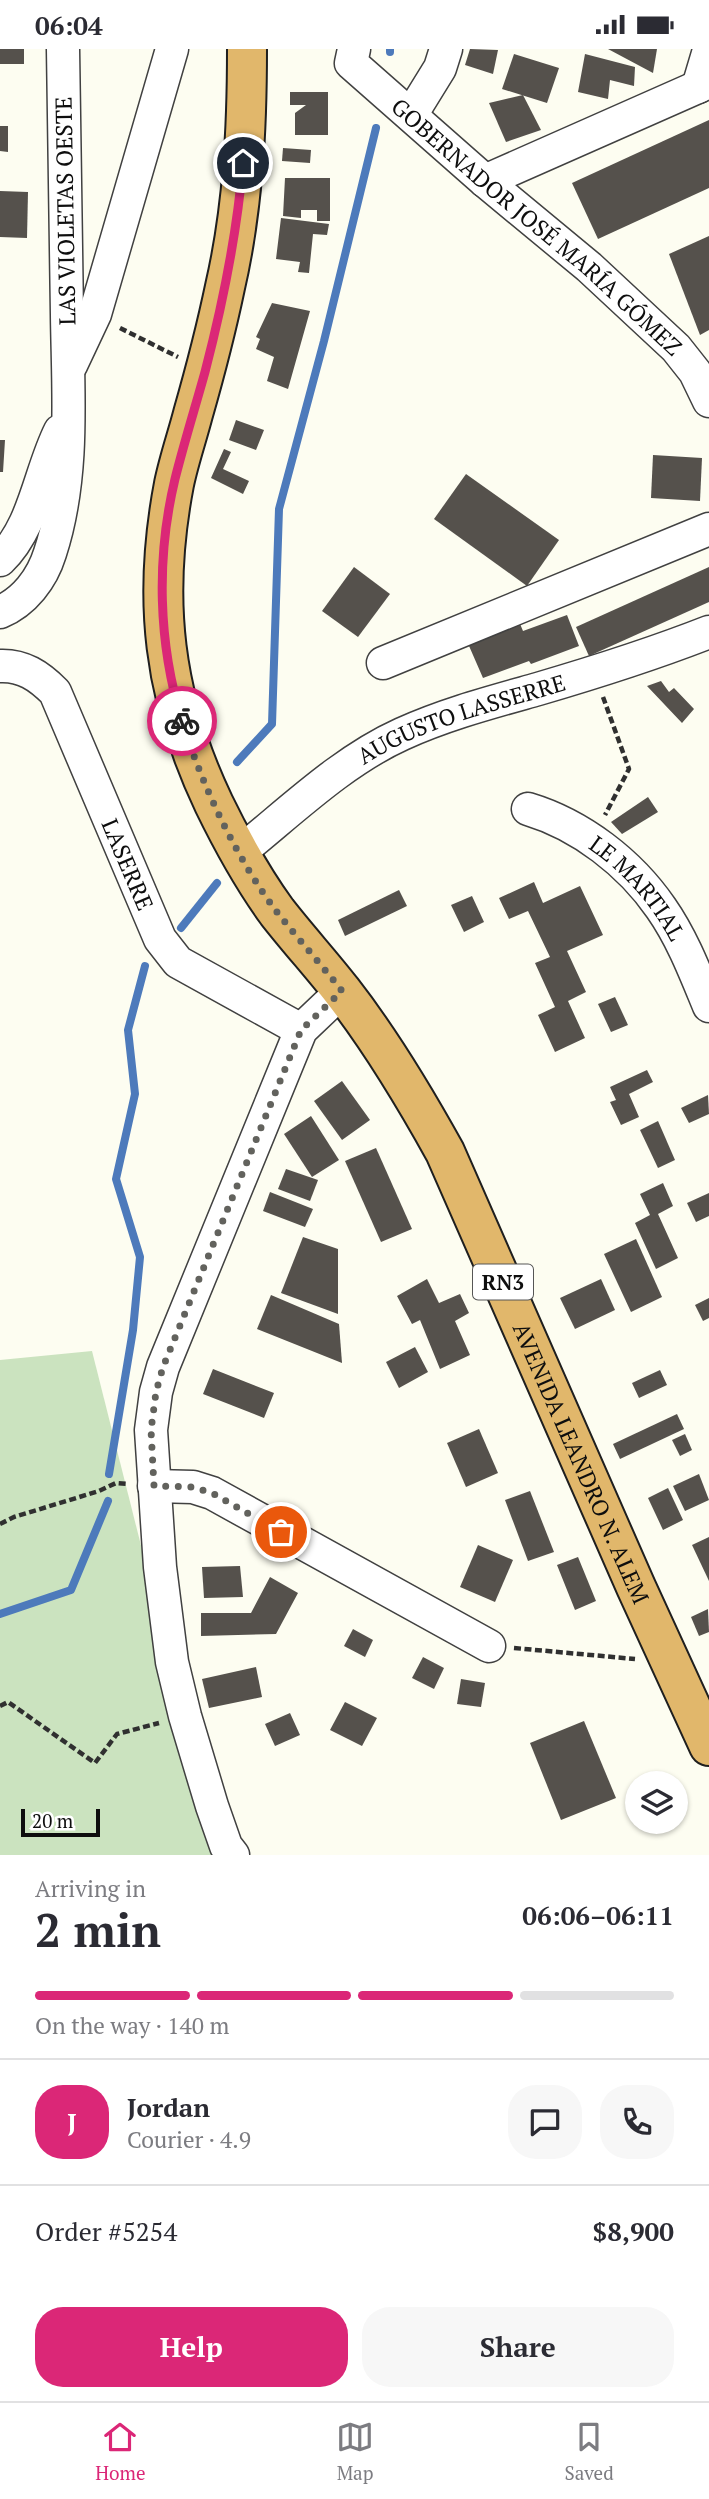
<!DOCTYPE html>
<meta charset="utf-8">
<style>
:root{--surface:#fff;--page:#f7f7f7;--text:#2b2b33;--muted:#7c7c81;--line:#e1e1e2;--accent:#db2777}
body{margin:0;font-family:"PT Serif",serif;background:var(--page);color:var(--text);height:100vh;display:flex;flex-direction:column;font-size:26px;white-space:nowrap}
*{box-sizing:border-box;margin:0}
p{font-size:23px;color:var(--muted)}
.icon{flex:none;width:38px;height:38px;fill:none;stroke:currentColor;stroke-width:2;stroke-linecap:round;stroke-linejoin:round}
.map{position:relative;height:1806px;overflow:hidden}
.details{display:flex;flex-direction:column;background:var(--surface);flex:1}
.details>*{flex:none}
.buttons{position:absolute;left:625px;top:1722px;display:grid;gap:14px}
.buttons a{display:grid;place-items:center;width:63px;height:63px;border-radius:50%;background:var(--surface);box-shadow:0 2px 5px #0004;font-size:35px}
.scale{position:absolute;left:21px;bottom:18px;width:79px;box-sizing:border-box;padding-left:7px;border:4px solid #0e0e0e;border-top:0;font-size:19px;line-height:24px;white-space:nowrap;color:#0e0e0e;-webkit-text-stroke:5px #fff;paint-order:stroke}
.pin{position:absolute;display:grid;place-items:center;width:60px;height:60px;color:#fff;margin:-30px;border:4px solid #fff;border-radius:50%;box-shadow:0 2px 7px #0007}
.courier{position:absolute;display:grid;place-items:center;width:70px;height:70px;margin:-35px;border:5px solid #db2777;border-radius:50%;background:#fff;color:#222;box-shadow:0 2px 9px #0007}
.summary em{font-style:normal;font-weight:800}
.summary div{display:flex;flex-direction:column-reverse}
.summary{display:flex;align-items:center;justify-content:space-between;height:119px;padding:0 35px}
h1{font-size:46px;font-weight:800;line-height:52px}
.bar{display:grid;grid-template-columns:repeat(4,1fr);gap:10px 7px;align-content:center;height:84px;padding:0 35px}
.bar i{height:9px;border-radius:5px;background:var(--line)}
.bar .selected{background:var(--accent)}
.bar p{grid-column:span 4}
.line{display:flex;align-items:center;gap:18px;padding:0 35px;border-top:2px solid var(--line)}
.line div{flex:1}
.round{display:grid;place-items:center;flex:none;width:74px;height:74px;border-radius:28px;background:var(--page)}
.action{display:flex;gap:14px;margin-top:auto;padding:14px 35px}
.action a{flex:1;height:80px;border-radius:28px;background:var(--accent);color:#fff;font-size:28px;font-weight:800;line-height:80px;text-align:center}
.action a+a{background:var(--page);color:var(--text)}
.status{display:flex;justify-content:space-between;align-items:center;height:49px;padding:0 35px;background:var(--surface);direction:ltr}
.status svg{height:19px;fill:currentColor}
.dock{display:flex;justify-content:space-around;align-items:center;height:98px;border-top:2px solid var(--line);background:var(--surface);font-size:19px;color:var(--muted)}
.dock a{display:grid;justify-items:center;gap:4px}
.dock .selected{color:var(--accent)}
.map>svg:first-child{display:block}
</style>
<div class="status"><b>06:04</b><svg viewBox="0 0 49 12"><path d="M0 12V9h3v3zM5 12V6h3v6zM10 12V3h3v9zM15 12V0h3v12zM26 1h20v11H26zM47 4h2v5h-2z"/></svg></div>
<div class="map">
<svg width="709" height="1806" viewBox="0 0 709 1806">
<rect width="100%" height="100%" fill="#fdfdf1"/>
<polygon fill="#cbe3bf" points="92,1302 219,1806 0,1806 0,1311"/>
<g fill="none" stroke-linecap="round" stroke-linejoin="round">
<g stroke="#4d7abb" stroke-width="8">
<polyline points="390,3 390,0"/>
<polyline points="237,713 272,675 279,460 324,292 376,79"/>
<polyline points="181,879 217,834"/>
<polyline points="109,1425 133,1281 140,1208 116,1130 135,1045 128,981 145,917"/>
<polyline points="0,1565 71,1541 108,1452"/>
</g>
</g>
<g fill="#55514c">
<rect x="0" y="0" width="24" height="15"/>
<polygon points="470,0 498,1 493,25 465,16"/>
<polygon points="608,0 657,0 653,24"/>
<polygon points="514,5 559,19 547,54 502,40"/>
<polygon points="585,5 635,18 634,37 610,31 608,50 578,43"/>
<polygon points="290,43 328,43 328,86 295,86 295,64 306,56 290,56"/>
<polygon points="523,46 541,81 506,93 489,54"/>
<polygon points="709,71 709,139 598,190 572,134"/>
<polygon points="0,77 8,77 8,103 0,102"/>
<polygon points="283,99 311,101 310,114 282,112"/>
<polygon points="285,129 330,129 330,172 317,172 317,161 301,161 301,169 283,167"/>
<polygon points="0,142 28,143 27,189 0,188"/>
<polygon points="281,169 329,175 327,186 313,185 309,224 298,223 300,213 276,210"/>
<polygon points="709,187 709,281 700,286 669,205"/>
<polygon points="272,254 310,262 288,340 267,332 274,308 256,300 260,290 256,288"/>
<polygon points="236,371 264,381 256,401 229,391"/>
<polygon points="0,391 5,391 3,423 0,423"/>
<polygon points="224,400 231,403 223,420 249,432 243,445 211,429"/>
<polygon points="653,406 702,409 700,452 651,449"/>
<polygon points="466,425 559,491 527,537 434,470"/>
<polygon points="354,518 390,545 358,588 322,562"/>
<polygon points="709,518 709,553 589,607 576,578"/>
<polygon points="567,566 579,597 531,615 529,612 483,629 466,590 518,570 523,582"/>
<polygon points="661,632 669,643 674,639 694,660 682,674 647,637"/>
<polygon points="648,748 658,763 622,785 611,773"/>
<polygon points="534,833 543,854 580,837 603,886 567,902 586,943 568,952 585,989 555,1003 538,966 555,958 535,914 550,908 528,862 509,870 499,849"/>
<polygon points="399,841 407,857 345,887 338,871"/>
<polygon points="472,847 484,873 464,883 451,856"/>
<polygon points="615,948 628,976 611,983 598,955"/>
<polygon points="647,1021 653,1033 629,1045 639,1068 621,1076 610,1053 616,1051 610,1038"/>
<polygon points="342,1032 370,1071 342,1091 314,1052"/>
<polygon points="708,1046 709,1065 689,1074 681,1059"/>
<polygon points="311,1067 339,1111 312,1128 284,1085"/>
<polygon points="658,1072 675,1111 658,1119 640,1081"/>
<polygon points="376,1099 412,1180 381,1193 345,1112"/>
<polygon points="286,1120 318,1131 310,1152 278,1140"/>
<polygon points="663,1134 673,1157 658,1165 678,1209 656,1220 635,1174 650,1166 640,1145"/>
<polygon points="270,1143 313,1160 305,1178 263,1162"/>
<polygon points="709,1144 709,1167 696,1173 687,1154"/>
<polygon points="303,1188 338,1200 338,1265 281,1244"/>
<polygon points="636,1190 662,1248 631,1263 604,1205"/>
<polygon points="427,1230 439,1254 460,1245 469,1264 455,1272 470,1306 440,1320 420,1271 412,1275 397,1247"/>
<polygon points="601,1230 615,1261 575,1280 560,1249"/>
<polygon points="271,1246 339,1275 342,1314 257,1280"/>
<polygon points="709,1249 709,1269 703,1272 695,1256"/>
<polygon points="415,1298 428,1323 399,1339 386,1313"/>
<polygon points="213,1320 274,1344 264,1369 203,1345"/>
<polygon points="660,1321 667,1336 639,1349 632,1334"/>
<polygon points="677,1365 684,1380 620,1410 613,1395"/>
<polygon points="479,1380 498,1424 466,1438 447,1394"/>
<polygon points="685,1385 692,1401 680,1407 672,1391"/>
<polygon points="699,1425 709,1451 685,1462 673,1437"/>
<polygon points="668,1439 683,1471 663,1481 648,1449"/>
<polygon points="530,1442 554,1503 528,1512 505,1451"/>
<polygon points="709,1488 709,1532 692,1496"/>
<polygon points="478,1496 513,1511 495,1553 460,1538"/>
<polygon points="578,1508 596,1552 575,1561 557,1516"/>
<polygon points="240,1517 243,1548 204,1549 202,1518"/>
<polygon points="270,1528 298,1544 276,1585 201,1587 201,1564 251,1564"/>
<polygon points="708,1560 709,1583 699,1587 691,1568"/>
<polygon points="353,1580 373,1591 365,1608 344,1597"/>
<polygon points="423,1608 444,1619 434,1640 412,1629"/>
<polygon points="256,1618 262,1648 209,1659 202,1630"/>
<polygon points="461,1630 485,1634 481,1658 457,1655"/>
<polygon points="345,1653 377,1669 362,1697 330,1681"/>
<polygon points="290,1664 300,1686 275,1697 265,1675"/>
<polygon points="584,1672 616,1749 561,1771 530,1694"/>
</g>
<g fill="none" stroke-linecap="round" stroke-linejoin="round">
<g stroke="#414141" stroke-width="35">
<g id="minor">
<path id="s1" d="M354,0L351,14L485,132L589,218L676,299L695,323L709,352"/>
<polyline points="698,38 709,1"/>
<polyline points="411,66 440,19 446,0"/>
<polyline points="485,132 709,33"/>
<polyline points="71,316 95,265 172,0"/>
<path d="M0,511C35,477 39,424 60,382"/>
<path d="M0,563C24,553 42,530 50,504C75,428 68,345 67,266C65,178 64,89 63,0"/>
<polyline points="383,614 709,480"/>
<path id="s2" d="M0,617C23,616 39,627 55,643L160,890L178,913L301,981"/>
<path id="s3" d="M528,760C581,776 630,814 661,859C682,889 695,923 709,957"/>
<path id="s4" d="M240,803C291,762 342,712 402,685C446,665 492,653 538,640C596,623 653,605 709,583"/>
<polyline points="154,1437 193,1438 212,1444 489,1597"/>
<polyline points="233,1806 226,1797 212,1757 185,1667 172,1613 160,1518 151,1381 156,1343 163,1318 301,981 342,942"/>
</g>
</g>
<g stroke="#1f1f1f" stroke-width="42">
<g id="highway">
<path id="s5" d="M247,0C247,80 243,160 225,238C216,281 205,323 193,365C187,388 179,411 174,435C152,550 163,648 214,755C232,792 253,830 277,863C298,890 321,915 342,942C381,992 414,1047 445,1103L636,1538L709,1697"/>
</g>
</g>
<g stroke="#303030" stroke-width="4.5" stroke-dasharray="7 3.5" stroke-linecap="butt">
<polyline points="120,279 178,308"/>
<polyline points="603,648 629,720 605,766"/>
<polyline points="0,1475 14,1468 99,1442 116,1434 128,1435"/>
<polyline points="514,1599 635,1610"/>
<polyline points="0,1657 8,1653 95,1714 117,1685 159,1674"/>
</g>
<use href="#minor" stroke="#fff" stroke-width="32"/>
<use href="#highway" stroke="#e1b76b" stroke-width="38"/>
</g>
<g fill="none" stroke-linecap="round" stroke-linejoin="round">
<path stroke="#62625d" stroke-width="7" stroke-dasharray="0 12.6" d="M182,672C202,736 236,809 277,863C298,890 321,915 342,942L301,981L163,1318L156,1343L151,1381L154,1437L193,1438L212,1444L281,1483"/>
<path stroke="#db2777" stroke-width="9" d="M182,672C158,594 156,509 175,430C184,394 195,359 205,323C223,254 237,184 243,114"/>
</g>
<g text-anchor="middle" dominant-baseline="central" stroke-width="7" stroke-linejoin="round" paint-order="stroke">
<rect fill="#fff" stroke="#565656" stroke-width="2" x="473" y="1215.5" width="60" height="35" rx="5"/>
<g font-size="21" font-weight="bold" fill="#0e0e0e">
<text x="503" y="1233">RN3</text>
</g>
<g font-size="23" fill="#0e0e0e" stroke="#fff">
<text transform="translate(65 162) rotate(-91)">LAS VIOLETAS OESTE</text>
<text stroke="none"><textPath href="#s1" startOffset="262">GOBERNADOR JOSÉ MARÍA GÓMEZ</textPath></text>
<text stroke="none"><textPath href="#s4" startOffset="262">AUGUSTO LASSERRE</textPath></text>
<text stroke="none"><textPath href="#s2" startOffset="250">LASERRE</textPath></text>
<text stroke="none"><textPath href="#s3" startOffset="138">LE MARTIAL</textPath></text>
<text stroke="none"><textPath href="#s5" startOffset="1530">AVENIDA LEANDRO N. ALEM</textPath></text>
</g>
</g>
</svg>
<div class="buttons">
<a><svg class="icon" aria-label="layers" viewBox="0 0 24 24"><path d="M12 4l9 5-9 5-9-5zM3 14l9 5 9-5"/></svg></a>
</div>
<div class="scale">20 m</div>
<div class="pin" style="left:281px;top:1483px;background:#ea580c"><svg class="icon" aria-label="bag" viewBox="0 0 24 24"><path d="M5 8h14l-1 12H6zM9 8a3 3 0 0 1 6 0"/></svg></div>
<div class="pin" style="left:243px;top:114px;background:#1f2937"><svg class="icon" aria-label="home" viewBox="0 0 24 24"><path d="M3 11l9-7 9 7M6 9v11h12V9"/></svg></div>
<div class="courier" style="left:182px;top:672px"><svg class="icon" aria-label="bike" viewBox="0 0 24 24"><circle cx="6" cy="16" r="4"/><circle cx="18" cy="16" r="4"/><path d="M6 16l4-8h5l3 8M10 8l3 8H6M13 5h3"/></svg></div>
</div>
<section class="details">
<div class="summary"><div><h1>2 min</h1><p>Arriving in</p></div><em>06:06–06:11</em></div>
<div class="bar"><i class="selected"></i><i class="selected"></i><i class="selected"></i><i></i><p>On the way · 140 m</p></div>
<div class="line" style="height:126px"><b class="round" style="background:var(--accent);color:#fff">J</b><div><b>Jordan</b><p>Courier · 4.9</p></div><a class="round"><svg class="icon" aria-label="chat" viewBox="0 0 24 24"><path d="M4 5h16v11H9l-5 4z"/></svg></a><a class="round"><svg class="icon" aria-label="phone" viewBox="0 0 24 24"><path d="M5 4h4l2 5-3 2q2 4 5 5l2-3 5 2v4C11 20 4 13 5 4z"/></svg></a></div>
<div class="line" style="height:91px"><div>Order #5254</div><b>$8,900</b></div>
<div class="action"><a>Help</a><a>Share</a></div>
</section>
<nav class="dock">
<a class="selected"><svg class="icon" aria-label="home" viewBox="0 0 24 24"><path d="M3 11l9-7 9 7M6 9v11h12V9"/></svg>Home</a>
<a><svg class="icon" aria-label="map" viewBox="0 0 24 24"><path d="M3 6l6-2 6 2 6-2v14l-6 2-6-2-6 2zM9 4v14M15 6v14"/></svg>Map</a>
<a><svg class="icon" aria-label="saved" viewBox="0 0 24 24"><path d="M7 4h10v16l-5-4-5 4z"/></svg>Saved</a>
</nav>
